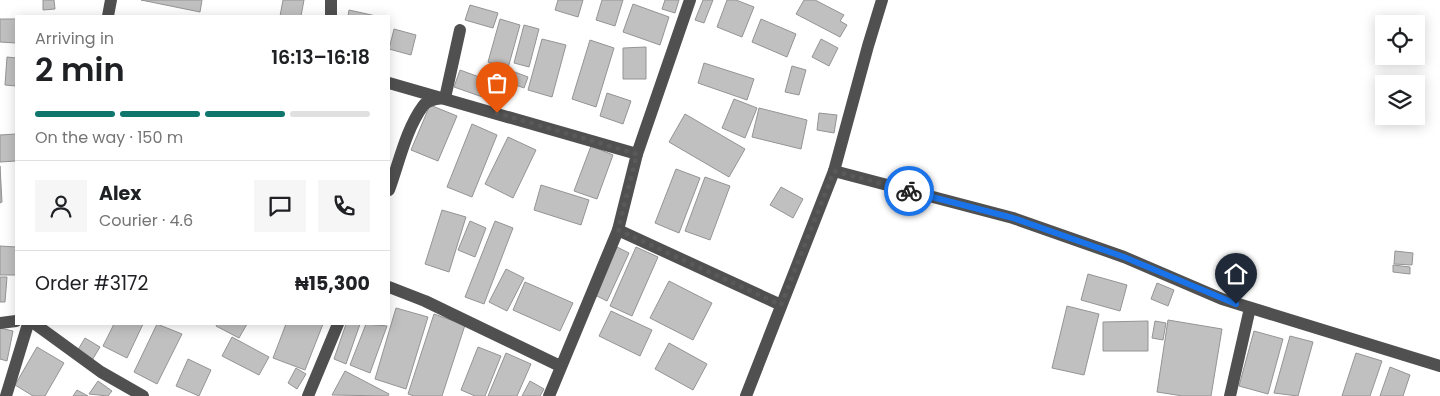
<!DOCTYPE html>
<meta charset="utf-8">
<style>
:root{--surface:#fff;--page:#f6f6f6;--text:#202124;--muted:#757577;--line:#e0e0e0;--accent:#0f766e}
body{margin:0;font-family:Poppins,sans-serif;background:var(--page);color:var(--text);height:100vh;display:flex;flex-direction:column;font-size:19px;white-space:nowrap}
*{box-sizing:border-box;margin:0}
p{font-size:16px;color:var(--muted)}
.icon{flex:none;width:28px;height:28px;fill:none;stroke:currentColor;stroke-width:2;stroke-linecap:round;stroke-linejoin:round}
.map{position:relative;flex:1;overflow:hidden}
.sheet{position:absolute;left:15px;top:15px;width:375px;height:310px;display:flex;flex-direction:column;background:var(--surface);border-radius:0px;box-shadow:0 2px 12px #0003}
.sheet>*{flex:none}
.buttons{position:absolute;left:1375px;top:15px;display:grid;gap:10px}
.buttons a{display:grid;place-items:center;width:50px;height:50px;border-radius:0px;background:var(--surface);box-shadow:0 2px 12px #0003;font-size:25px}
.pin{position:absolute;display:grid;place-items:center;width:42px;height:42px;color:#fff;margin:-51px -21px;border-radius:50% 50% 50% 0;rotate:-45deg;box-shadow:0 0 5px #0007}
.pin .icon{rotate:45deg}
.courier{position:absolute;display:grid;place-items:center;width:50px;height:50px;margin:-25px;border:4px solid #1a73e8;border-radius:50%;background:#fff;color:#222;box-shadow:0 1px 6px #0007}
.headline em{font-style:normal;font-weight:600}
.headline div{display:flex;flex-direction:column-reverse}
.headline{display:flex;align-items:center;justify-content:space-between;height:85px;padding:0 20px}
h1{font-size:32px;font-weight:600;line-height:38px}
.bar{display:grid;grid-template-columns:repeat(4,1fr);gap:8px 5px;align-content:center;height:60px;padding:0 20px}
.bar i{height:6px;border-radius:4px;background:var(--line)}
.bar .current{background:var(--accent)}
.bar p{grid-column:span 4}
.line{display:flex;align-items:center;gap:12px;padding:0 20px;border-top:1px solid var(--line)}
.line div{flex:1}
.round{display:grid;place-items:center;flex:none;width:52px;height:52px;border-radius:0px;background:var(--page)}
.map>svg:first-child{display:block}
</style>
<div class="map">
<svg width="1440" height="396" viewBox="0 0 1440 396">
<rect width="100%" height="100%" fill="#fff"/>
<g fill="#c0c0c0" stroke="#949494">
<polygon points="43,0 54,0 55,9 43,10"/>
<polygon points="141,0 202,0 200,12"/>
<polygon points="283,0 304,0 301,16 280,16"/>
<polygon points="558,0 583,0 578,17 555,10"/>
<polygon points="602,0 623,0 615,26 596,20"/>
<polygon points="665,0 679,0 675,13 662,9"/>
<polygon points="703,0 713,0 704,23 695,20"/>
<polygon points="727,0 736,0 754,7 742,37 717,27"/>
<polygon points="804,0 815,0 844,15 840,21 847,25 840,37 796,14"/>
<polygon points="633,4 669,17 660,45 623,32"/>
<polygon points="470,5 498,13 493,28 465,20"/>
<polygon points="349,10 376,16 348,16"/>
<polygon points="0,19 16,19 16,43 0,42"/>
<polygon points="500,19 520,25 508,68 488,62"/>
<polygon points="761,19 796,34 787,57 752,42"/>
<polygon points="524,25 539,29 529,67 514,63"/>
<polygon points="394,29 416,35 411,55 389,49"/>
<polygon points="542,39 566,45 552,97 528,90"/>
<polygon points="821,39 838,48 829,66 812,57"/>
<polygon points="590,40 614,48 596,107 572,99"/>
<polygon points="646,47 646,79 623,79 623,48"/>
<polygon points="7,57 16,58 16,86 5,85"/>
<polygon points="704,63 754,79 747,100 698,83"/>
<polygon points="792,66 806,70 799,95 785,92"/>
<polygon points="485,69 500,74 491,100 454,87 460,70 482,78"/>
<polygon points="512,71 528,77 524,88 508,82"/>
<polygon points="607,93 631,101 623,124 600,116"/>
<polygon points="734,99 757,108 745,138 722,128"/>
<polygon points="430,105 457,116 438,161 411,150"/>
<polygon points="759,108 807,120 801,149 752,137"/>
<polygon points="819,113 837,115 834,133 817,130"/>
<polygon points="685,114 745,149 729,177 669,142"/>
<polygon points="472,124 497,135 472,197 447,187"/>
<polygon points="16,134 16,161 0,162 0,135"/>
<polygon points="508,137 536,150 513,198 485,184"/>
<polygon points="591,146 613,155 597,199 574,191"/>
<polygon points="0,166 2,202 0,203"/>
<polygon points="676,169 700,178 679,233 655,223"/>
<polygon points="705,177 730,186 710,240 685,231"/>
<polygon points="541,185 589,200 581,225 534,210"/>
<polygon points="781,187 803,199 793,218 770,205"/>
<polygon points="442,210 466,217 449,272 425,264"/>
<polygon points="470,221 486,228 475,257 458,250"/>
<polygon points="495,221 513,228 484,304 465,297"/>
<polygon points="0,246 16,247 16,275 0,275"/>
<polygon points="617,247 629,253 607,301 595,295"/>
<polygon points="636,247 658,257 632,316 610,306"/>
<polygon points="1395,251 1413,253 1412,265 1394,264"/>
<polygon points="1393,265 1410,267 1410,274 1393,272"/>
<polygon points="506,269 524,278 507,311 489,302"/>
<polygon points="1088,274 1127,285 1120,311 1081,300"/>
<polygon points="0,277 7,277 5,302 0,302"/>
<polygon points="669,281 712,303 693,340 650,318"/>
<polygon points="525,282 573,303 560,331 513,310"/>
<polygon points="1157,283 1174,290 1168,306 1151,299"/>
<polygon points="1067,306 1099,314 1084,375 1052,368"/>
<polygon points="396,308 428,317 406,389 375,379"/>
<polygon points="611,311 652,330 640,356 599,336"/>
<polygon points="434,314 465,325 442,396 414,396 408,394"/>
<polygon points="1168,320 1222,329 1211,396 1183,396 1157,392"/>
<polygon points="1148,321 1148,351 1103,351 1103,322"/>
<polygon points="1155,321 1166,323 1163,340 1152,338"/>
<polygon points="114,324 143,324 127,358 103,346"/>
<polygon points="157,324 182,334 157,384 134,372"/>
<polygon points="217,324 247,324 239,338 216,326"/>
<polygon points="286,324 323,324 305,370 273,358"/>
<polygon points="346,324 360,324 346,364 334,359"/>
<polygon points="366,324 387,326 370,373 350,365"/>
<polygon points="0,328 13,331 7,361 0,359"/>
<polygon points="1254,331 1283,339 1268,394 1239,386"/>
<polygon points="1290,336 1313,342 1298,396 1274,393"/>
<polygon points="232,337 269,357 259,375 222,356"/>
<polygon points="85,338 100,347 91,362 76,353"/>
<polygon points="669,343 707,364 693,390 655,369"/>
<polygon points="37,347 64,363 45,396 33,396 15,385"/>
<polygon points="478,347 501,356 485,396 475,396 461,390"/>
<polygon points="506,353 531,364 517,396 488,396"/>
<polygon points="1356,353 1382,361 1370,396 1342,396"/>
<polygon points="188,359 211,370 199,396 176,386"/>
<polygon points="1390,367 1410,375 1403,396 1380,396"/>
<polygon points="296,368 306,374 297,389 288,383"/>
<polygon points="345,371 389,394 388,396 332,395"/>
<polygon points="98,381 112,391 108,396 89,394"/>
<polygon points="530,381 544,389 540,396 522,396"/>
<polygon points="77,390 88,396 73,396"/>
</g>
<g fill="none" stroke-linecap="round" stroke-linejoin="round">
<g stroke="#505050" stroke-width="12">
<polyline points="108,16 111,0"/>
<polyline points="331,16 331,0"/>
<polyline points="389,83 637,154"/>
<polyline points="834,171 1013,218 1124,257 1222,299 1440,366"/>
<path d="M389,190C399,163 406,129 423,106C428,99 438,99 445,98L460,30"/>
<polyline points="618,230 781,305"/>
<polyline points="389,287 425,301 560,366"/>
<polyline points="0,323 16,321"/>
<polyline points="35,324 101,372 143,396"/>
<polyline points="6,396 28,324"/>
<polyline points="308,396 338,324"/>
<polyline points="549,396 618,230 637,154 690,0"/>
<polyline points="746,396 834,171 868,46 882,0"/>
<polyline points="1230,396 1250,308"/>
</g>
</g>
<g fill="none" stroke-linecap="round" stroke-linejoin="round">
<polyline stroke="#595959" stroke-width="5" stroke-dasharray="0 9" points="497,113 637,154 618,230 781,305 834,171 909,191"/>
<polyline stroke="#1a73e8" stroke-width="6" points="909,191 1013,218 1124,257 1236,304"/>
</g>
</svg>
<div class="buttons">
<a><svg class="icon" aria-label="locate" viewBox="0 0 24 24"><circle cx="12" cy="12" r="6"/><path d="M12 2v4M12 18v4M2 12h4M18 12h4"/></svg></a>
<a><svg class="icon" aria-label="layers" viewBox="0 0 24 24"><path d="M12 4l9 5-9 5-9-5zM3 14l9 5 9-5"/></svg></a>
</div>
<div class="pin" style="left:497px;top:113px;background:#ea580c"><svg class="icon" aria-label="bag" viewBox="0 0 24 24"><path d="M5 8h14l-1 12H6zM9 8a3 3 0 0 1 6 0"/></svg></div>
<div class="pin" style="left:1236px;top:304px;background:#1f2937"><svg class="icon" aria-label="home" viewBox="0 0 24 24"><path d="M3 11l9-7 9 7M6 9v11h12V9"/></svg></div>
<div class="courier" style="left:909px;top:191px"><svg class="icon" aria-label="bike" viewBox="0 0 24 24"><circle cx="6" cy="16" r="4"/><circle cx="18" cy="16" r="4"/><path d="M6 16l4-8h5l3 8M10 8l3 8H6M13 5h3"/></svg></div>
<section class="sheet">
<div class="headline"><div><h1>2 min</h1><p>Arriving in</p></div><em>16:13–16:18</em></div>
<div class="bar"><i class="current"></i><i class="current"></i><i class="current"></i><i></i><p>On the way · 150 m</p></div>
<div class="line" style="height:90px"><a class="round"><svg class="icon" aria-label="person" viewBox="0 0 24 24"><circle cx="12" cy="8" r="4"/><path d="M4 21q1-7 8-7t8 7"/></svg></a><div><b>Alex</b><p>Courier · 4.6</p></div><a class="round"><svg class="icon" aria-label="chat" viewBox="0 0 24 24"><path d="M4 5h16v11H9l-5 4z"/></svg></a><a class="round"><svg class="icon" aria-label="phone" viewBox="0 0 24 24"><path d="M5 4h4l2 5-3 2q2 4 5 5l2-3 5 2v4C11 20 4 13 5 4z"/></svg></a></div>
<div class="line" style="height:65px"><div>Order #3172</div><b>₦15,300</b></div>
</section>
</div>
